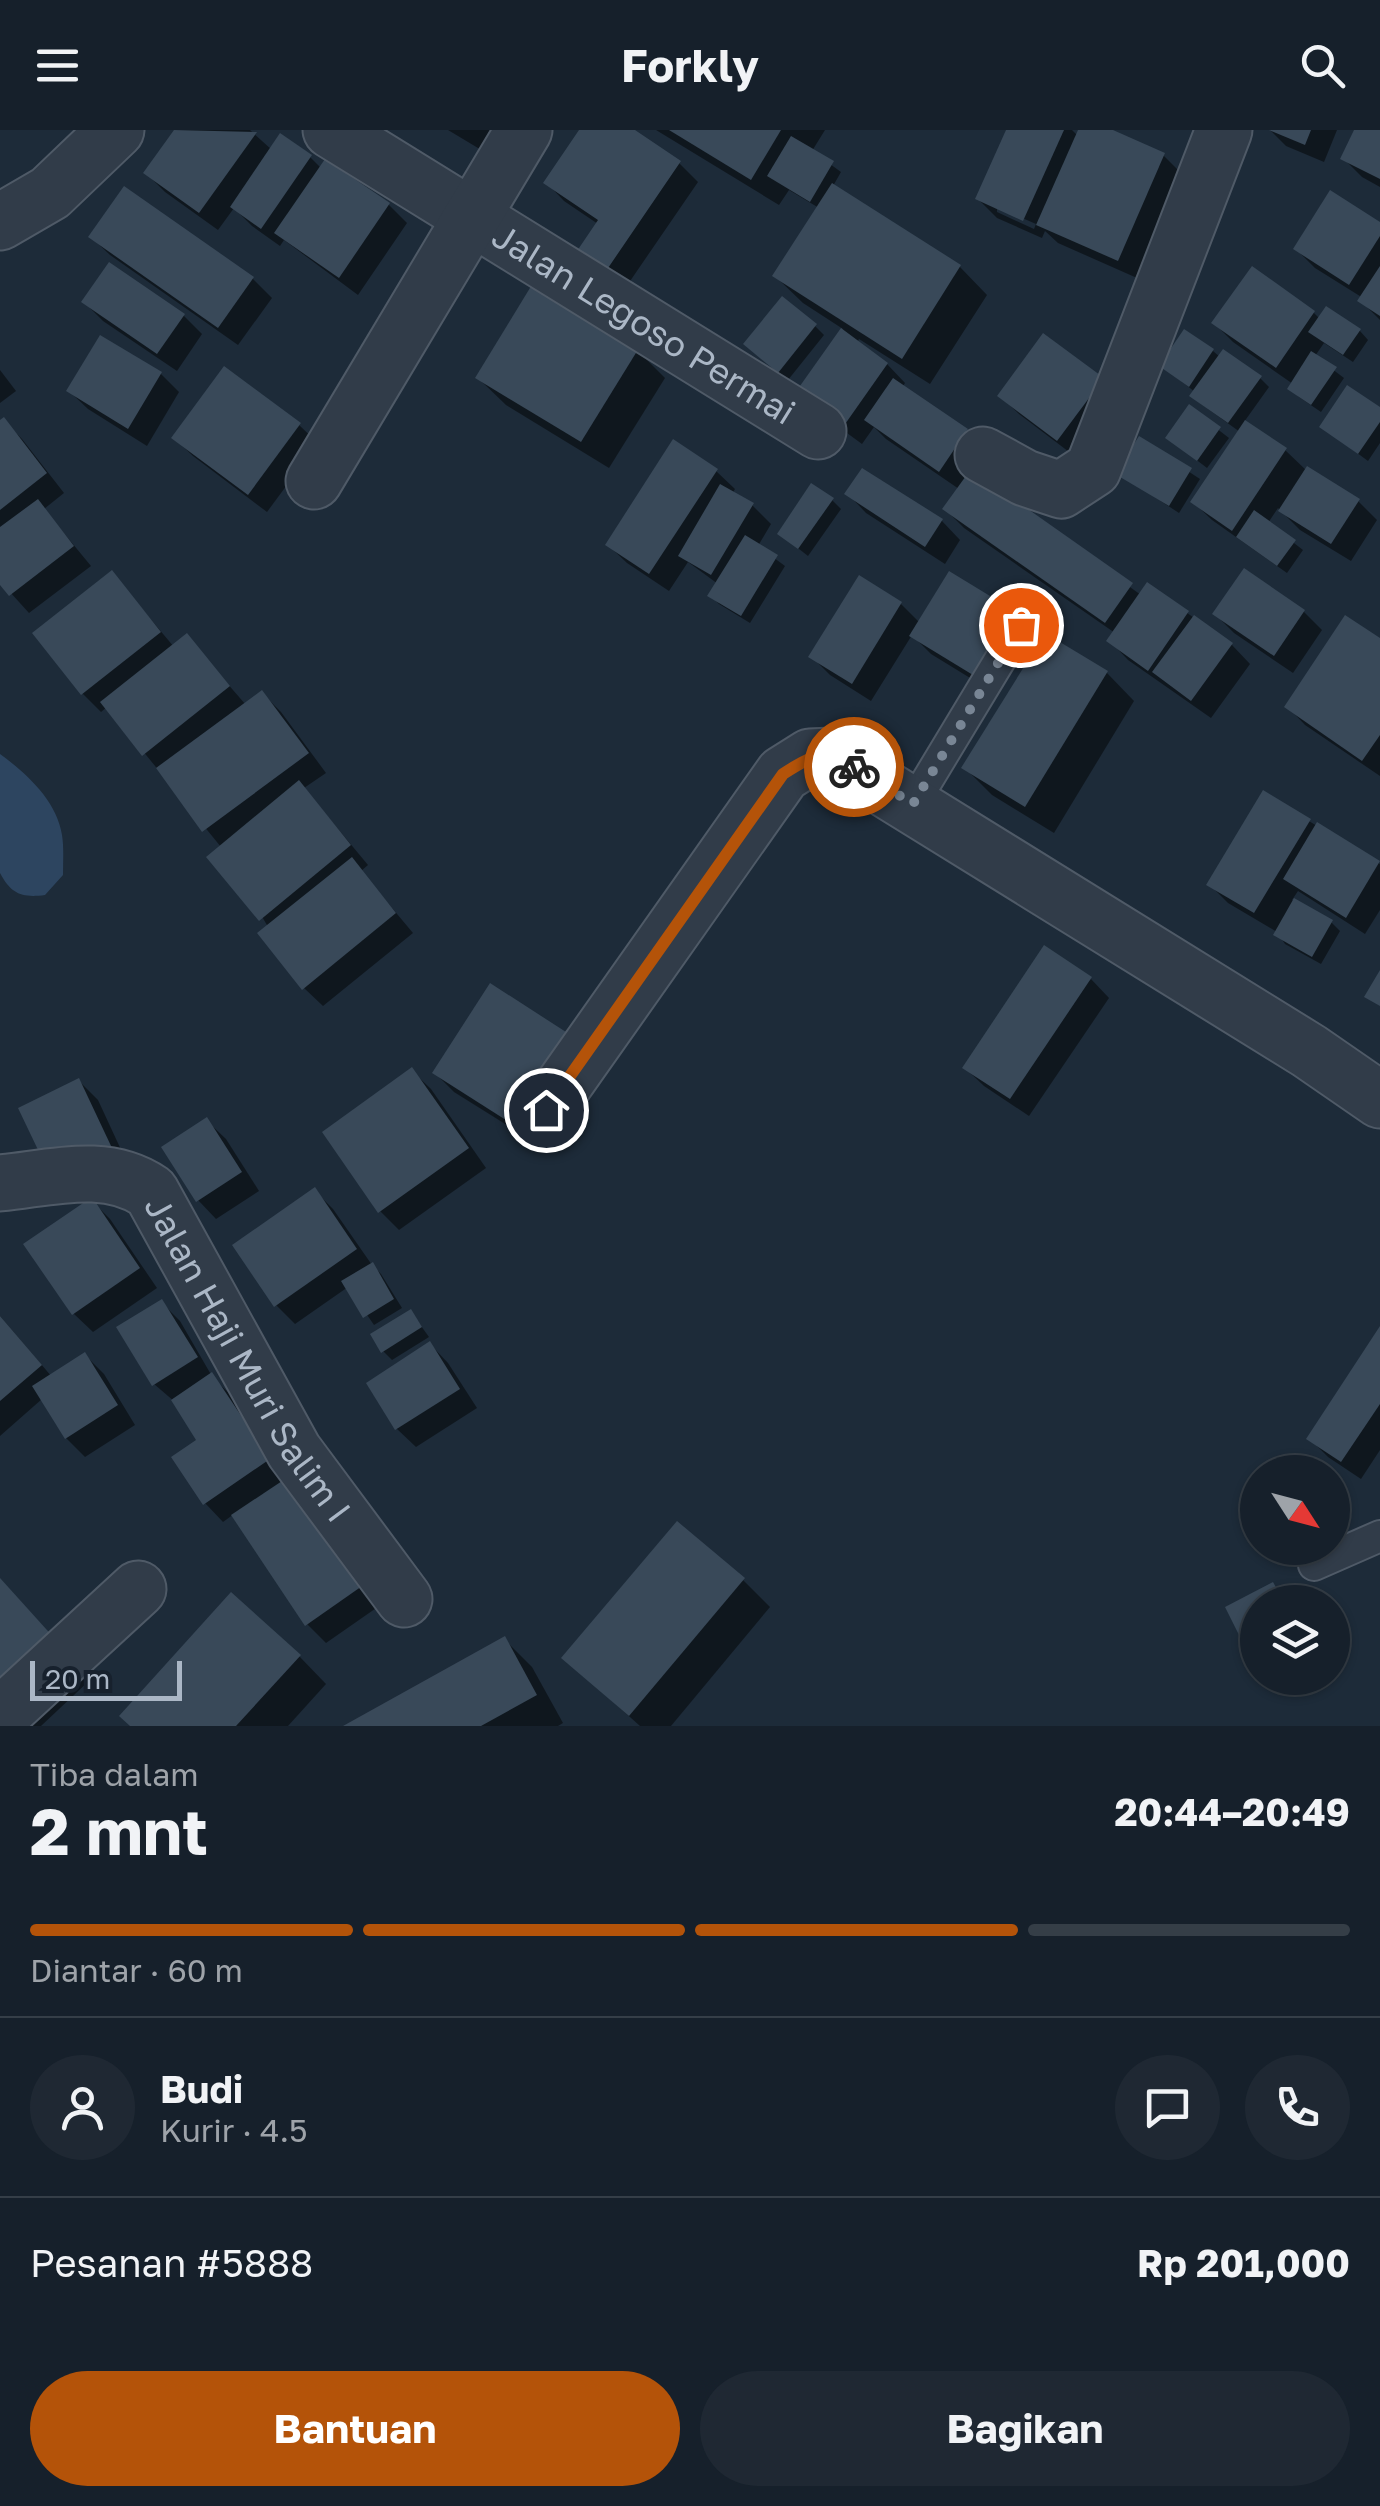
<!DOCTYPE html>
<html lang="id">
<meta charset="utf-8">
<style>
:root{--surface:#16202b;--page:#1f2833;--text:#f1f3f6;--muted:#9ea3a9;--line:#353e47;--accent:#b45309}
body{margin:0;font-family:"Golos Text",sans-serif;background:var(--page);color:var(--text);height:100vh;display:flex;flex-direction:column;font-size:38px;white-space:nowrap}
*{box-sizing:border-box;margin:0}
p{font-size:32px;color:var(--muted)}
.icon{flex:none;width:55px;height:55px;fill:none;stroke:currentColor;stroke-width:2;stroke-linecap:round;stroke-linejoin:round}
.map{position:relative;height:1596px;overflow:hidden}
.details{display:flex;flex-direction:column;background:var(--surface);flex:1}
.details>*{flex:none}
.needle{width:65px;rotate:126deg}
.tools{position:absolute;left:1240px;top:1325px;display:grid;gap:20px}
.tools a{display:grid;place-items:center;width:110px;height:110px;border-radius:50%;background:var(--surface);box-shadow:0 2px 8px #0004,0 0 0 2px var(--line);font-size:50px}
.scale{position:absolute;left:30px;bottom:25px;width:152px;box-sizing:border-box;padding-left:10px;border:5px solid #abb7c6;border-top:0;font-size:28px;line-height:35px;white-space:nowrap;color:#abb7c6;-webkit-text-stroke:8px #17212d;paint-order:stroke}
.pin{position:absolute;display:grid;place-items:center;width:85px;height:85px;color:#fff;margin:-42px;border:5px solid #fff;border-radius:50%;box-shadow:0 2px 10px #0007}
.courier{position:absolute;display:grid;place-items:center;width:100px;height:100px;margin:-50px;border:8px solid #b45309;border-radius:50%;background:#fff;color:#222;box-shadow:0 2px 12px #0007}
.summary em{font-style:normal;font-weight:700}
.summary div{display:flex;flex-direction:column-reverse}
.summary{display:flex;align-items:center;justify-content:space-between;height:170px;padding:0 30px}
h1{font-size:65px;font-weight:700;line-height:75px}
.bar{display:grid;grid-template-columns:repeat(4,1fr);gap:15px 10px;align-content:center;height:120px;padding:0 30px}
.bar i{height:12px;border-radius:8px;background:var(--line)}
.bar .active{background:var(--accent)}
.bar p{grid-column:span 4}
.line{display:flex;align-items:center;gap:25px;padding:0 30px;border-top:2px solid var(--line)}
.line div{flex:1}
.round{display:grid;place-items:center;flex:none;width:105px;height:105px;border-radius:52px;background:var(--page)}
.action{display:flex;gap:20px;margin-top:auto;padding:20px 30px}
.action a{flex:1;height:115px;border-radius:60px;background:var(--accent);color:#fff;font-size:40px;font-weight:700;line-height:115px;text-align:center}
.action a+a{background:var(--page);color:var(--text)}
header{display:flex;justify-content:space-between;align-items:center;height:130px;padding:0 30px;background:var(--surface);font-size:45px;font-weight:700}
.map>svg:first-child{display:block}
</style>
<header><svg class="icon" aria-label="menu" viewBox="0 0 24 24"><path d="M4 6h16M4 12h16M4 18h16"/></svg>Forkly<svg class="icon" aria-label="search" viewBox="0 0 24 24"><circle cx="10" cy="10" r="6"/><path d="M15 15l6 6"/></svg></header>
<div class="map">
<svg width="1380" height="1596" viewBox="0 0 1380 1596">
<rect width="100%" height="100%" fill="#1d2b39"/>
<path fill="#2d4560" d="M0,624C26,643 57,671 62,705C64,717 63,732 63,745L45,765C22,768 11,764 0,743Z"/>
<g fill="#0007" fill-rule="evenodd">
<polygon points="177,0 250,0 272,20 310,27 321,38 389,75 407,93 358,165 284,110 280,116 252,96 234,78 218,100 165,62 146,43"/>
<polygon points="448,0 509,0 493,27"/>
<polygon points="582,0 631,0 679,33 698,52 626,157 599,140 598,94 564,71 546,52"/>
<polygon points="656,0 825,0 812,21 841,42 833,56 960,137 987,165 930,254 859,209 857,213 887,234 905,253 902,258 967,301 986,320 970,342 1141,465 1148,455 1232,515 1250,534 1211,588 1128,530 1110,511 1115,503 964,398 945,379 959,359 886,309 874,297 862,314 817,281 798,263 843,199 803,173 775,146 819,78 789,60 779,75"/>
<path d="M1008,0H1072L1078,6L1080,0H1107L1163,25L1182,44L1137,148L1058,113L1045,101L1042,108L997,88L978,69ZM997,77L1036,94L1034,99L997,82Z"/>
<polygon points="1270,0 1337,0 1324,32 1286,16"/>
<polygon points="1357,0 1380,0 1380,57 1362,47 1343,28"/>
<polygon points="125,59 253,149 272,168 238,215 110,125 91,107"/>
<polygon points="1380,95 1380,190 1361,171 1363,168 1315,138 1296,119"/>
<polygon points="109,136 184,186 202,204 177,241 103,191 84,172"/>
<polygon points="1314,183 1320,189 1360,201 1368,210 1353,232 1324,213 1315,226 1344,248 1321,282 1299,267 1290,258 1293,254 1233,212 1214,193"/>
<polygon points="815,196 824,205 788,250 755,223"/>
<polygon points="637,220 665,248 609,338 506,275 478,248"/>
<polygon points="1213,221 1220,227 1260,248 1269,257 1244,292 1285,320 1307,341 1358,371 1377,390 1351,431 1300,400 1278,378 1268,393 1303,420 1287,443 1212,390 1193,372 1240,302 1201,274 1195,262 1162,236"/>
<polygon points="0,240 16,261 0,273"/>
<polygon points="161,244 179,262 147,316 88,279 69,261"/>
<polygon points="1102,250 1077,328 1019,284 1000,266"/>
<polygon points="1189,277 1229,308 1207,338 1168,308"/>
<polygon points="1380,280 1380,313 1368,331 1322,297"/>
<polygon points="3,290 22,309 64,363 44,379 91,436 29,483 0,451 0,293"/>
<polygon points="299,295 318,313 267,382 193,326 174,308"/>
<polygon points="1139,309 1200,349 1179,383 1118,343"/>
<polygon points="716,341 735,359 732,364 752,375 771,394 758,416 785,436 750,493 719,474 711,466 718,454 688,432 669,461 627,433 608,415"/>
<polygon points="862,341 942,391 960,410 945,434 866,383 848,364"/>
<polygon points="832,370 841,379 808,426 780,404"/>
<polygon points="112,443 174,517 187,507 246,575 262,563 281,582 326,643 304,658 368,735 361,741 413,803 323,876 304,858 221,717 107,577 101,582 82,563"/>
<polygon points="901,474 920,493 1011,482 1030,501 993,562 931,524 912,505 871,571 830,545 811,526"/>
<polygon points="1304,482 1322,500 1293,543 1234,503 1215,484"/>
<polygon points="1046,506 1107,543 1134,571 1054,703 992,665 965,638"/>
<polygon points="1380,511 1380,646 1305,595 1287,576"/>
<polygon points="1264,664 1380,734 1380,780 1365,804 1298,761 1292,770 1331,792 1340,801 1321,834 1285,814 1277,802 1228,773 1209,754"/>
<polygon points="1091,849 1109,868 1029,986 984,956 965,938"/>
<polygon points="490,856 565,904 584,923 529,1009 454,962 435,943"/>
<polygon points="412,941 431,959 486,1038 399,1100 380,1081"/>
<polygon points="79,951 98,970 129,1037 53,1046"/>
<polygon points="207,991 226,1009 259,1061 216,1089 198,1070"/>
<polygon points="315,1061 333,1079 372,1135 381,1144 402,1178 374,1195 348,1157 295,1194 276,1175"/>
<polygon points="91,1070 110,1089 157,1158 93,1202 74,1184"/>
<polygon points="161,1172 180,1191 213,1248 230,1264 288,1350 382,1474 326,1513 307,1494 234,1384 223,1392 205,1373 199,1310 175,1272 154,1254"/>
<polygon points="411,1182 429,1207 392,1230 383,1221"/>
<polygon points="0,1186 52,1247 85,1225 104,1244 135,1295 85,1327 66,1308 42,1269 0,1306"/>
<polygon points="1380,1200 1380,1320 1361,1349 1328,1327 1309,1308"/>
<polygon points="430,1214 448,1233 477,1278 416,1317 397,1299 369,1253"/>
<polygon points="0,1450 91,1549 41,1596 0,1596"/>
<polygon points="743,1450 770,1477 671,1596 640,1596 564,1528"/>
<polygon points="1273,1455 1286,1472 1258,1472 1257,1526 1248,1517 1228,1478"/>
<polygon points="504,1509 532,1537 563,1593 558,1596 348,1596"/>
<polygon points="299,1526 326,1554 288,1596 132,1596"/>
</g>
<g fill="#394959">
<polygon points="174,0 257,2 199,83 143,43"/>
<polygon points="579,0 635,0 681,31 606,141 577,121 598,90 543,53"/>
<polygon points="669,0 781,0 751,50"/>
<polygon points="1006,0 1064,0 1023,91 975,69"/>
<polygon points="1078,0 1113,0 1165,23 1118,131 1036,95"/>
<polygon points="1269,0 1311,0 1305,15"/>
<polygon points="1354,0 1380,0 1380,49 1340,29"/>
<polygon points="280,3 312,25 261,99 230,77"/>
<polygon points="791,6 834,31 810,72 767,46"/>
<polygon points="325,29 390,73 339,148 274,103"/>
<polygon points="832,53 961,135 902,229 772,146"/>
<polygon points="124,56 254,147 218,198 88,107"/>
<polygon points="1330,60 1380,92 1380,106 1349,155 1293,119"/>
<polygon points="109,132 185,184 157,224 81,172"/>
<polygon points="1252,136 1315,181 1276,238 1211,193"/>
<polygon points="1380,136 1380,186 1357,171"/>
<polygon points="533,153 639,218 581,312 475,248"/>
<polygon points="782,166 817,194 778,243 743,214"/>
<polygon points="1326,176 1361,199 1343,225 1308,202"/>
<polygon points="841,198 888,233 843,297 795,263"/>
<polygon points="1184,199 1214,219 1189,257 1159,236"/>
<polygon points="1043,203 1104,248 1057,311 997,266"/>
<polygon points="100,205 162,242 128,299 66,261"/>
<polygon points="1223,219 1262,246 1228,293 1189,266"/>
<polygon points="1311,221 1337,237 1311,275 1287,259"/>
<polygon points="224,236 301,293 248,365 171,308"/>
<polygon points="893,248 968,299 939,342 864,290"/>
<polygon points="1347,255 1380,277 1380,292 1358,324 1319,297"/>
<polygon points="1189,274 1221,297 1197,331 1165,308"/>
<polygon points="4,287 47,343 0,380 0,290"/>
<polygon points="1245,290 1287,318 1232,401 1190,372"/>
<polygon points="1139,306 1192,338 1169,376 1115,344"/>
<polygon points="673,309 718,339 649,444 605,415"/>
<polygon points="1307,336 1360,369 1331,414 1278,381"/>
<polygon points="862,338 943,389 925,417 844,364"/>
<polygon points="971,339 1133,453 1105,493 942,379"/>
<polygon points="811,353 834,368 798,419 777,404"/>
<polygon points="720,354 754,373 711,445 678,426"/>
<polygon points="38,369 74,416 9,466 0,455 0,397"/>
<polygon points="1254,380 1296,410 1277,436 1236,407"/>
<polygon points="745,405 778,425 741,486 707,466"/>
<polygon points="1244,438 1305,480 1274,526 1212,484"/>
<polygon points="112,440 161,502 81,565 32,503"/>
<polygon points="949,441 1013,480 973,545 909,506"/>
<polygon points="859,445 902,472 852,554 808,527"/>
<polygon points="1147,452 1189,481 1148,541 1106,511"/>
<polygon points="1194,485 1233,513 1191,571 1152,542"/>
<polygon points="1345,485 1380,508 1380,605 1362,631 1284,577"/>
<polygon points="187,503 230,556 142,626 100,572"/>
<polygon points="1045,503 1108,541 1025,677 961,638"/>
<polygon points="262,560 309,623 202,702 156,638"/>
<polygon points="299,650 351,715 259,791 206,727"/>
<polygon points="1263,660 1311,689 1254,783 1206,755"/>
<polygon points="1317,692 1380,731 1346,788 1283,749"/>
<polygon points="352,727 396,783 302,860 257,803"/>
<polygon points="1294,768 1333,790 1312,827 1273,805"/>
<polygon points="1044,815 1092,847 1010,969 962,938"/>
<polygon points="1380,840 1380,876 1364,867"/>
<polygon points="490,853 566,902 509,992 432,943"/>
<polygon points="412,937 469,1018 378,1083 322,1002"/>
<polygon points="79,948 112,1018 51,1047 18,978"/>
<polygon points="207,987 242,1042 196,1072 161,1017"/>
<polygon points="315,1057 357,1119 274,1177 232,1115"/>
<polygon points="92,1067 140,1138 72,1185 23,1114"/>
<polygon points="373,1132 394,1169 363,1188 341,1151"/>
<polygon points="162,1169 198,1227 152,1256 116,1197"/>
<polygon points="411,1179 422,1197 381,1223 370,1204"/>
<polygon points="0,1186 42,1235 0,1271"/>
<polygon points="1380,1196 1380,1274 1341,1332 1306,1309"/>
<polygon points="430,1211 460,1259 395,1300 366,1253"/>
<polygon points="85,1222 118,1275 65,1309 32,1256"/>
<polygon points="212,1242 270,1329 203,1375 171,1327 196,1310 171,1270"/>
<polygon points="291,1345 365,1454 305,1496 231,1385"/>
<polygon points="677,1391 745,1448 629,1586 561,1528"/>
<polygon points="0,1448 65,1520 0,1581"/>
<polygon points="1273,1452 1284,1472 1258,1472 1258,1513 1246,1519 1225,1477"/>
<polygon points="231,1462 301,1525 236,1596 130,1596 119,1586"/>
<polygon points="505,1506 537,1565 481,1596 343,1596"/>
</g>
<g fill="none" stroke-linecap="round" stroke-linejoin="round">
<g stroke="#4f5a67" stroke-width="34">
<g id="lane">
<polyline points="913,674 1021,495"/>
<polyline points="1314,1435 1380,1406"/>
</g>
</g>
<g stroke="#4f5a67" stroke-width="59">
<g id="street">
<path id="s1" d="M331,0L818,301"/>
<polyline points="0,92 50,63 116,0"/>
<polyline points="983,325 1025,348 1061,360 1093,339 1224,0"/>
<polyline points="314,351 524,0"/>
<polyline points="546,980 783,644 810,627 832,626 1309,921 1380,970"/>
<path id="s2" d="M0,1053C51,1048 106,1031 151,1062L294,1321L404,1469"/>
<polyline points="0,1586 138,1459"/>
</g>
</g>
<use href="#lane" stroke="#313c49" stroke-width="30"/>
<use href="#street" stroke="#313c49" stroke-width="55"/>
</g>
<g fill="none" stroke-linecap="round" stroke-linejoin="round">
<polyline stroke="#798695" stroke-width="10" stroke-dasharray="0 18" points="854,637 913,674 1021,495"/>
<path stroke="#b45309" stroke-width="12" d="M546,980L783,644C813,625 821,620 854,637"/>
</g>
<g text-anchor="middle" dominant-baseline="central" stroke-width="10" stroke-linejoin="round" paint-order="stroke">
<g font-size="35" fill="#abb7c6" stroke="#17212d">
<text stroke="none"><textPath href="#s1" startOffset="368">Jalan Legoso Permai</textPath></text>
<text stroke="none"><textPath href="#s2" startOffset="348">Jalan Haji Muri Salim I</textPath></text>
</g>
</g>
</svg>
<div class="tools">
<a><svg class="needle" viewBox="-14 -14 28 28"><path d="M0-13l5 13h-10z" fill="#e53935"/><path d="M0 13l5-13h-10z" fill="#9ea3a9"/></svg></a>
<a><svg class="icon" aria-label="layers" viewBox="0 0 24 24"><path d="M12 4l9 5-9 5-9-5zM3 14l9 5 9-5"/></svg></a>
</div>
<div class="scale">20 m</div>
<div class="pin" style="left:1021px;top:495px;background:#ea580c"><svg class="icon" aria-label="bag" viewBox="0 0 24 24"><path d="M5 8h14l-1 12H6zM9 8a3 3 0 0 1 6 0"/></svg></div>
<div class="pin" style="left:546px;top:980px;background:#1f2937"><svg class="icon" aria-label="home" viewBox="0 0 24 24"><path d="M3 11l9-7 9 7M6 9v11h12V9"/></svg></div>
<div class="courier" style="left:854px;top:637px"><svg class="icon" aria-label="bike" viewBox="0 0 24 24"><circle cx="6" cy="16" r="4"/><circle cx="18" cy="16" r="4"/><path d="M6 16l4-8h5l3 8M10 8l3 8H6M13 5h3"/></svg></div>
</div>
<section class="details">
<div class="summary"><div><h1>2 mnt</h1><p>Tiba dalam</p></div><em>20:44–20:49</em></div>
<div class="bar"><i class="active"></i><i class="active"></i><i class="active"></i><i></i><p>Diantar · 60 m</p></div>
<div class="line" style="height:180px"><a class="round"><svg class="icon" aria-label="person" viewBox="0 0 24 24"><circle cx="12" cy="8" r="4"/><path d="M4 21q1-7 8-7t8 7"/></svg></a><div><b>Budi</b><p>Kurir · 4.5</p></div><a class="round"><svg class="icon" aria-label="chat" viewBox="0 0 24 24"><path d="M4 5h16v11H9l-5 4z"/></svg></a><a class="round"><svg class="icon" aria-label="phone" viewBox="0 0 24 24"><path d="M5 4h4l2 5-3 2q2 4 5 5l2-3 5 2v4C11 20 4 13 5 4z"/></svg></a></div>
<div class="line" style="height:130px"><div>Pesanan #5888</div><b>Rp 201,000</b></div>
<div class="action"><a>Bantuan</a><a>Bagikan</a></div>
</section>
